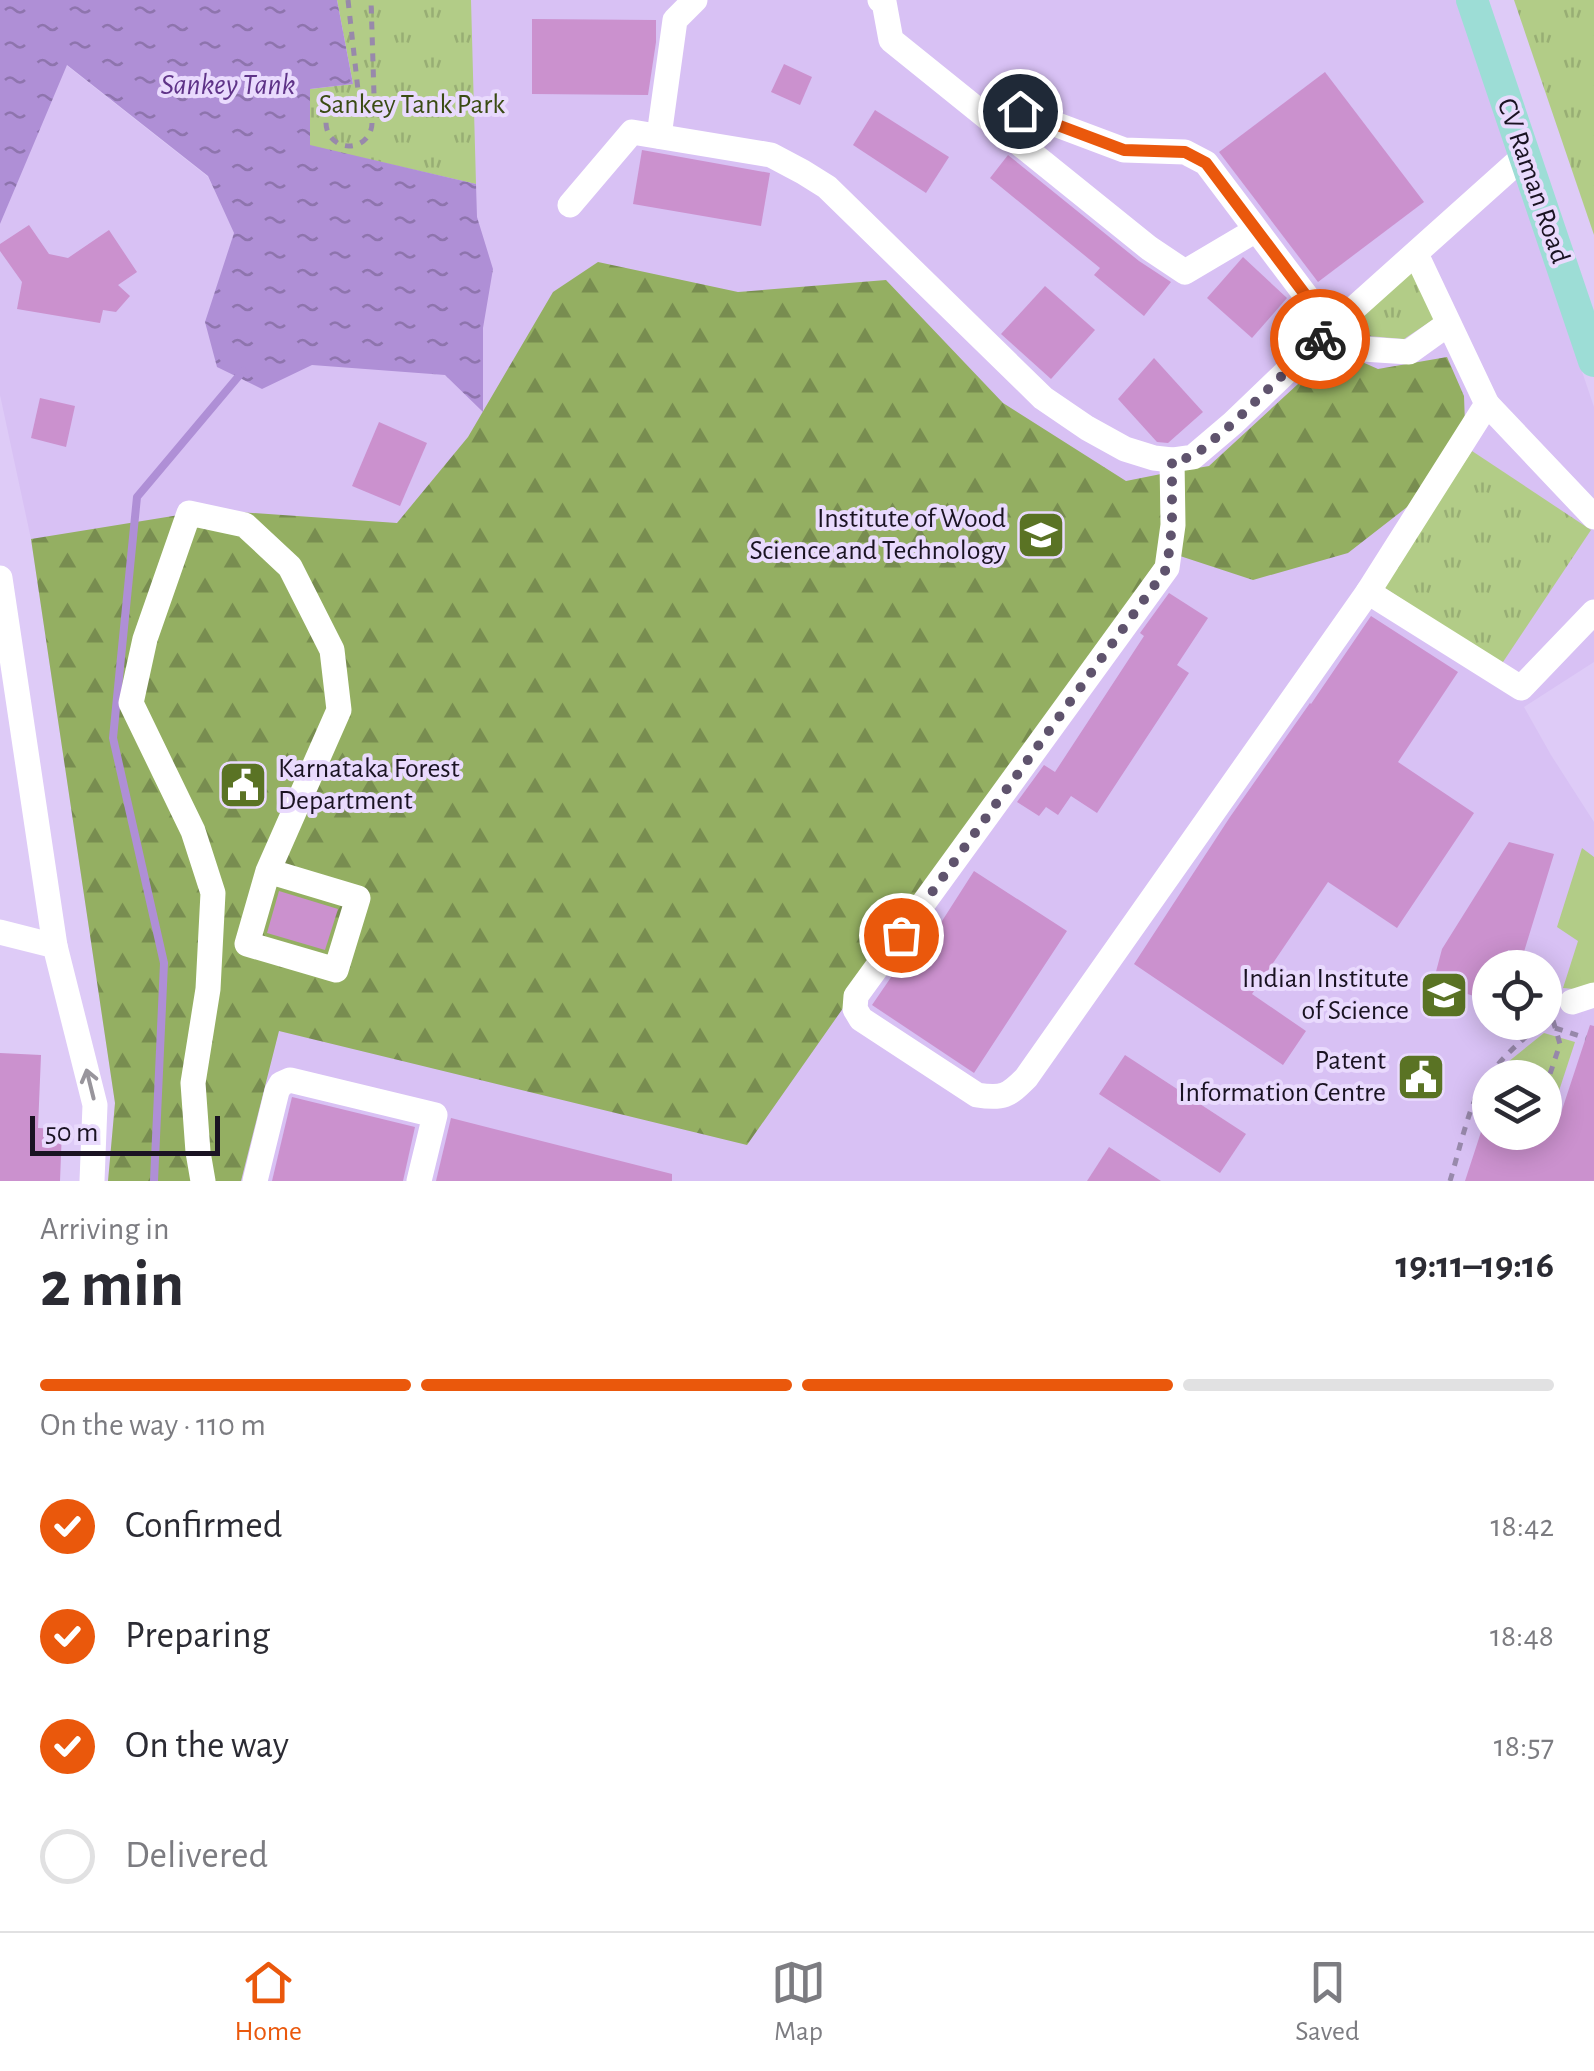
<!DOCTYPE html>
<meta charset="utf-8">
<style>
:root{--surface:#fff;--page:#f2f2f3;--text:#2b2b33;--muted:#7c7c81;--line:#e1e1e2;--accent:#ea580c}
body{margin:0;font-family:"Alegreya Sans",sans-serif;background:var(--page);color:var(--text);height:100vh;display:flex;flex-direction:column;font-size:38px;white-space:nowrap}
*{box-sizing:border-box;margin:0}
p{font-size:32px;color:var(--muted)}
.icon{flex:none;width:55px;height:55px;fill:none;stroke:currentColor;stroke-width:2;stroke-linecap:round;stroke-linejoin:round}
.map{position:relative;height:1181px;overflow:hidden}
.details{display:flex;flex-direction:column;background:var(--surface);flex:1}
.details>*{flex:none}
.buttons{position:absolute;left:1472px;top:950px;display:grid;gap:20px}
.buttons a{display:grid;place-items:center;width:90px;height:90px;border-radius:50%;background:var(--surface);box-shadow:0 5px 25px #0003;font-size:50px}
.scale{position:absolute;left:30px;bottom:25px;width:190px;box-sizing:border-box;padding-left:10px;border:5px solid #1a1322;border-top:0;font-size:28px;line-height:35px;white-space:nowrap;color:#1a1322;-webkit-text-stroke:8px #e9dafd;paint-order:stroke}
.pin{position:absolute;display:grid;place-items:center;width:85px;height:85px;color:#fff;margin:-42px;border:5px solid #fff;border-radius:50%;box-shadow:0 2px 10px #0007}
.courier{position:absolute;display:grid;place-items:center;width:100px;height:100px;margin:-50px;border:8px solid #ea580c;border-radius:50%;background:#fff;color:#222;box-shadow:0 2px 12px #0007}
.headline em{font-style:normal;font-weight:600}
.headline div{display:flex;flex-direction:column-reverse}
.headline{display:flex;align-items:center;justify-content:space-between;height:170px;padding:0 40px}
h1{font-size:65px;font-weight:600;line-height:75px}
.bar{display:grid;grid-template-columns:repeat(4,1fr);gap:15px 10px;align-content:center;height:120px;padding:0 40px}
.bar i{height:12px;border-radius:8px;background:var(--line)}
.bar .on{background:var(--accent)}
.bar p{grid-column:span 4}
ol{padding:0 40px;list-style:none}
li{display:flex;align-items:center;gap:30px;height:110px}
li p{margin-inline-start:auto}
li .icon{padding:10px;border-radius:50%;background:var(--accent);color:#fff;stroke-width:4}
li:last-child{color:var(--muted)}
li i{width:55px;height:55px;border:5px solid var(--line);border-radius:50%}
.tabs{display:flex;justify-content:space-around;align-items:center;height:140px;border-top:2px solid var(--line);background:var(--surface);font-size:28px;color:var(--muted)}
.tabs a{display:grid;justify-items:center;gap:5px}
.tabs .on{color:var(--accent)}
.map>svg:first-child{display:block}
</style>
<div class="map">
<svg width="1594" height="1181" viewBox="0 0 1594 1181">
<defs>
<pattern id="forest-firs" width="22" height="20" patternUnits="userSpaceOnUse" patternTransform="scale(2.5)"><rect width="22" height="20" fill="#94af62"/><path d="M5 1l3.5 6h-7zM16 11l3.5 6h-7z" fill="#788d50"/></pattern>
<pattern id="park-tufts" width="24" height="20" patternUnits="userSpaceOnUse" patternTransform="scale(2.5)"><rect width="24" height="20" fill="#b2cc87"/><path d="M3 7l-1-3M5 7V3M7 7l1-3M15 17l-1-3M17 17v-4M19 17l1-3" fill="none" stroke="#98ae74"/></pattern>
<pattern id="water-ripples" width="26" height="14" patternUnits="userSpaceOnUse" patternTransform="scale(2.5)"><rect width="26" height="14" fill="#af8fd6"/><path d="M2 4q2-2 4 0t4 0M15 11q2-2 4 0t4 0" fill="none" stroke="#8e74ad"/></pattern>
</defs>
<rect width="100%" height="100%" fill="#decbf7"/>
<path fill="#d8c1f4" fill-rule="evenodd" d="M471,0H1457L1594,407V662L1524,707L1551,755L1594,822V1181H108L115,1103L31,539L0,395V224L66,65L208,177L234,232ZM1490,968H1545V1022H1490ZM1490,1078H1545V1132H1490Z"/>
<g fill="url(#forest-firs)">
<polygon points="598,262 738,292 886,280 1003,403 1126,481 1161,474 1164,551 747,1145 279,1031 241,1181 108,1181 115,1103 31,539 210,510 397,523 468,437 553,292"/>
<polygon points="1335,350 1378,369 1447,357 1464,396 1465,424 1420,497 1348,553 1253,580 1180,556 1180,471 1209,466"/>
</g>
<g fill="url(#park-tufts)">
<polygon points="337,0 471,0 476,184 310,146 310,89 353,84"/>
<polygon points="1514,0 1594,0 1594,235"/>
<polygon points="1413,269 1434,319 1404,339 1368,336 1355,320"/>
<polygon points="1472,451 1591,530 1501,665 1382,586"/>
</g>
<g fill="#b2cc87">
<polygon points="1582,848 1594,857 1594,984 1574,989 1563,988 1578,941 1557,927"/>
<polygon points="1544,1033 1575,1042 1555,1103 1545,1099 1545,1078 1500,1077 1508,1062"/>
</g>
<polygon fill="url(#water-ripples)" points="0,0 337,0 353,84 310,89 310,145 476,184 477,217 493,269 483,328 483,412 445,375 312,365 262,389 217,367 205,322 234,233 208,176 67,65 0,224"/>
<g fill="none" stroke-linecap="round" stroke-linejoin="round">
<polyline stroke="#af8fd6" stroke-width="8" points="154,1181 164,963 113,738 137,497 243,371"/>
</g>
<g fill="#cb91ce">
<polygon points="532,19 656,20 656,42 648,95 532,94"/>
<polygon points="784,64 812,77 800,105 771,92"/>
<polygon points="1325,72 1424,202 1318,282 1219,152"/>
<polygon points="875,110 949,157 926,193 853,145"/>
<polygon points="642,150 770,173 761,226 633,204"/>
<polygon points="1008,155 1139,261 1171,282 1144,316 1094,275 1100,268 990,178"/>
<polygon points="29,225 49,254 68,258 109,230 137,272 118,285 130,296 116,312 103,310 100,323 17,309 22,282 0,251 0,244"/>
<polygon points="1243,257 1287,298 1252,338 1207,298"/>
<polygon points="1045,286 1095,330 1051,379 1001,334"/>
<polygon points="1154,358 1203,412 1168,443 1157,442 1118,399"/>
<polygon points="40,398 75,406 66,447 31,438"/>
<polygon points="379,422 427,443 400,506 352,486"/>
<polygon points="1169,593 1208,618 1177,665 1189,673 1097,813 1071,796 1058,815 1046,807 1039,816 1017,802 1044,765 1055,772 1144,636 1140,633"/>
<polygon points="1371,616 1458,672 1398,762 1474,813 1397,928 1328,882 1252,994 1306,1031 1283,1065 1134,964 1230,817 1310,703 1311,704"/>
<polygon points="1509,842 1554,854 1523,955 1508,950 1502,968 1489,968 1480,998 1433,983 1442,949"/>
<polygon points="974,871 1067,931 974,1073 872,1005 909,951 919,957"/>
<polygon points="279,891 338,909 325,950 267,933"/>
<polygon points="1590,1025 1594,1026 1594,1181 1465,1181 1481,1132 1545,1132 1545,1118 1558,1122"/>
<polygon points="0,1053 41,1055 38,1128 62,1129 60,1181 0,1181"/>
<polygon points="1125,1055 1246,1134 1220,1173 1099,1094"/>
<polygon points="292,1097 415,1127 403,1181 272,1181"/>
<polygon points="451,1118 672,1174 672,1181 436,1181"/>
<polygon points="1109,1147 1161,1181 1087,1181"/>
</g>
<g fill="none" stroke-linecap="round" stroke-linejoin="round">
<g stroke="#9889ab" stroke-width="5" stroke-dasharray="8 8" stroke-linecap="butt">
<polyline points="348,0 358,90 365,104"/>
<circle cx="349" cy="123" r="23"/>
<polyline points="366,107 374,95 371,0"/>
<polyline points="1489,978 1490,979"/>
<polyline points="1555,1028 1586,1038"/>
<polyline points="1545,1089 1560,1044 1552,1017"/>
<path d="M1450,1181C1458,1155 1467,1114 1479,1091C1493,1065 1521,1040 1544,1022"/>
</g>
<g stroke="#fff" stroke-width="25">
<polyline points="880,0 884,2 891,40 1149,248 1185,272 1256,230"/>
<polyline points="1020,111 1124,150 1185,152 1206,163 1331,329"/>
<polyline points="659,136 675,20 695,0"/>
<polyline points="570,205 632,132 771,155 803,172 827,187 1043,398 1087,428 1125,449 1154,458 1172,460 1193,457 1233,423 1331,329 1524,156"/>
<polyline points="1340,321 1363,349 1409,352 1448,324"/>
<polyline points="1487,404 1594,517"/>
<path d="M1172,460L1173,525L1167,568L856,996L855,1009L861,1019L977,1095C1003,1099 1008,1096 1026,1078L1368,592L1487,404L1416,254"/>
<polyline points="0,578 55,946"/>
<polyline points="1368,592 1521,688 1594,612"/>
<polyline points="0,932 55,946 95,1105 92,1181"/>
<polyline points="1572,1002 1594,995"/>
<polyline points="203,1181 198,1152 193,1083 208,989 213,893 193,831 131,703 145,639 189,513 245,525 290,567 332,650 339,710 268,871 247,944 336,970 358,898 268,871"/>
<polyline points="255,1181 277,1091 281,1084 290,1080 435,1115 419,1181"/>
</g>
<polyline stroke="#9dddd6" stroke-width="32" points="1472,0 1594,361"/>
</g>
<defs><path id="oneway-shaft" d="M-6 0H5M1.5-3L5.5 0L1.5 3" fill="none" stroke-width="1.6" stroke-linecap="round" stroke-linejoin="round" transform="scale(2.5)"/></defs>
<use stroke="#98959c" href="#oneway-shaft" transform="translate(90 1084) rotate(-104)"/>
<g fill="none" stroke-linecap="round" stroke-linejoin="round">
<polyline stroke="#5f536d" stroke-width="10" stroke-dasharray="0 18" points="901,935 1167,568 1172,526 1172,460 1193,457 1232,424 1320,339"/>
<polyline stroke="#ea580c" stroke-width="12" points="1020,111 1124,150 1185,152 1206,163 1331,329 1320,339"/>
</g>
<defs>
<g id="university-square" transform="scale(2.5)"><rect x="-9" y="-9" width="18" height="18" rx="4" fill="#5a7324" stroke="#e9dafd"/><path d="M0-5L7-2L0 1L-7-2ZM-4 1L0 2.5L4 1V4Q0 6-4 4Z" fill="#fff"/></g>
<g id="civic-square" transform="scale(2.5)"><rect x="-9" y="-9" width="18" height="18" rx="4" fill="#5a7324" stroke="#e9dafd"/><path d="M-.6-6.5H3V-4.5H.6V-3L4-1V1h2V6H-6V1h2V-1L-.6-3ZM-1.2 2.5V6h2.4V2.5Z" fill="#fff"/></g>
</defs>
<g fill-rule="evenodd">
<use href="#university-square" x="1041" y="535"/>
<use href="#civic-square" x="243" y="785"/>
<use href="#university-square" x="1444" y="995"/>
<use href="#civic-square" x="1421" y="1077"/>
</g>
<g text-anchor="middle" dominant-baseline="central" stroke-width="8" stroke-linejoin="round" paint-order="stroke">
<g font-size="28" fill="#3a4b13" stroke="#e9dafd">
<text x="412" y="105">Sankey Tank Park</text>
</g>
<g font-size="28" fill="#1a1322" stroke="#e9dafd">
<text transform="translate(1533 181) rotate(71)">CV Raman Road</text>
</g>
<g font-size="28" fill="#1a1322" stroke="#e9dafd" text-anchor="end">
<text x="1006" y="519">Institute of Wood<tspan x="1006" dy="32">Science and Technology</tspan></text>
<text x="278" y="769" text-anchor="start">Karnataka Forest<tspan x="278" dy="32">Department</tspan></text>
<text x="1409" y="979">Indian Institute<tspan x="1409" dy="32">of Science</tspan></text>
<text x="1386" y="1061">Patent<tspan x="1386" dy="32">Information Centre</tspan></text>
</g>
<g font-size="30" font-style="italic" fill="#5f3388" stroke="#e9dafd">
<text x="228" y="85">Sankey Tank</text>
</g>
</g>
</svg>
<div class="buttons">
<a><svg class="icon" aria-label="locate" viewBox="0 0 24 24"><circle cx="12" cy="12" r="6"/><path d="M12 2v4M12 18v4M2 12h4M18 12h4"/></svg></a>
<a><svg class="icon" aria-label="layers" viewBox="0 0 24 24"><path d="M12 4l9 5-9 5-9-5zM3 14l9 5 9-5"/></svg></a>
</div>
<div class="scale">50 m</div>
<div class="pin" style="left:901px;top:935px;background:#ea580c"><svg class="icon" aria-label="bag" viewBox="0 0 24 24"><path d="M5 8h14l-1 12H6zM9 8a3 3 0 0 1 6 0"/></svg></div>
<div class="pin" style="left:1020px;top:111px;background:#1f2937"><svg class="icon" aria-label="home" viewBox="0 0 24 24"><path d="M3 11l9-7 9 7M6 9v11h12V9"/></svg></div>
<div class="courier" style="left:1320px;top:339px"><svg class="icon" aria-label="bike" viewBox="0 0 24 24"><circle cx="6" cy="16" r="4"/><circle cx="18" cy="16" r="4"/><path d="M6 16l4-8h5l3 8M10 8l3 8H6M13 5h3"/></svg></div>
</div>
<section class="details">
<div class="headline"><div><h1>2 min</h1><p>Arriving in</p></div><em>19:11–19:16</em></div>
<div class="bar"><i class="on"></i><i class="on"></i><i class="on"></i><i></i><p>On the way · 110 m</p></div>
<ol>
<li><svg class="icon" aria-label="check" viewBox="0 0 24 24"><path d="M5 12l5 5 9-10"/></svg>Confirmed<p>18:42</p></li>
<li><svg class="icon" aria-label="check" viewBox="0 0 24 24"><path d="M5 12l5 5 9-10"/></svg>Preparing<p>18:48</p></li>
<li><svg class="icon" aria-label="check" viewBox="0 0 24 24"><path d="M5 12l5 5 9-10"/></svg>On the way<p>18:57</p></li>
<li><i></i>Delivered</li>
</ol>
</section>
<nav class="tabs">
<a class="on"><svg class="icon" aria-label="home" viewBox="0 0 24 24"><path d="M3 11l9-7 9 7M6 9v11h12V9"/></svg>Home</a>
<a><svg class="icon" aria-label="map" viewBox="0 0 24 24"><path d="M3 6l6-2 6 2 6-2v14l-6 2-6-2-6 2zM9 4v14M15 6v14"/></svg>Map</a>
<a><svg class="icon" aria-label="saved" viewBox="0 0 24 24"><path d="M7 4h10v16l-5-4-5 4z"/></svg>Saved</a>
</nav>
